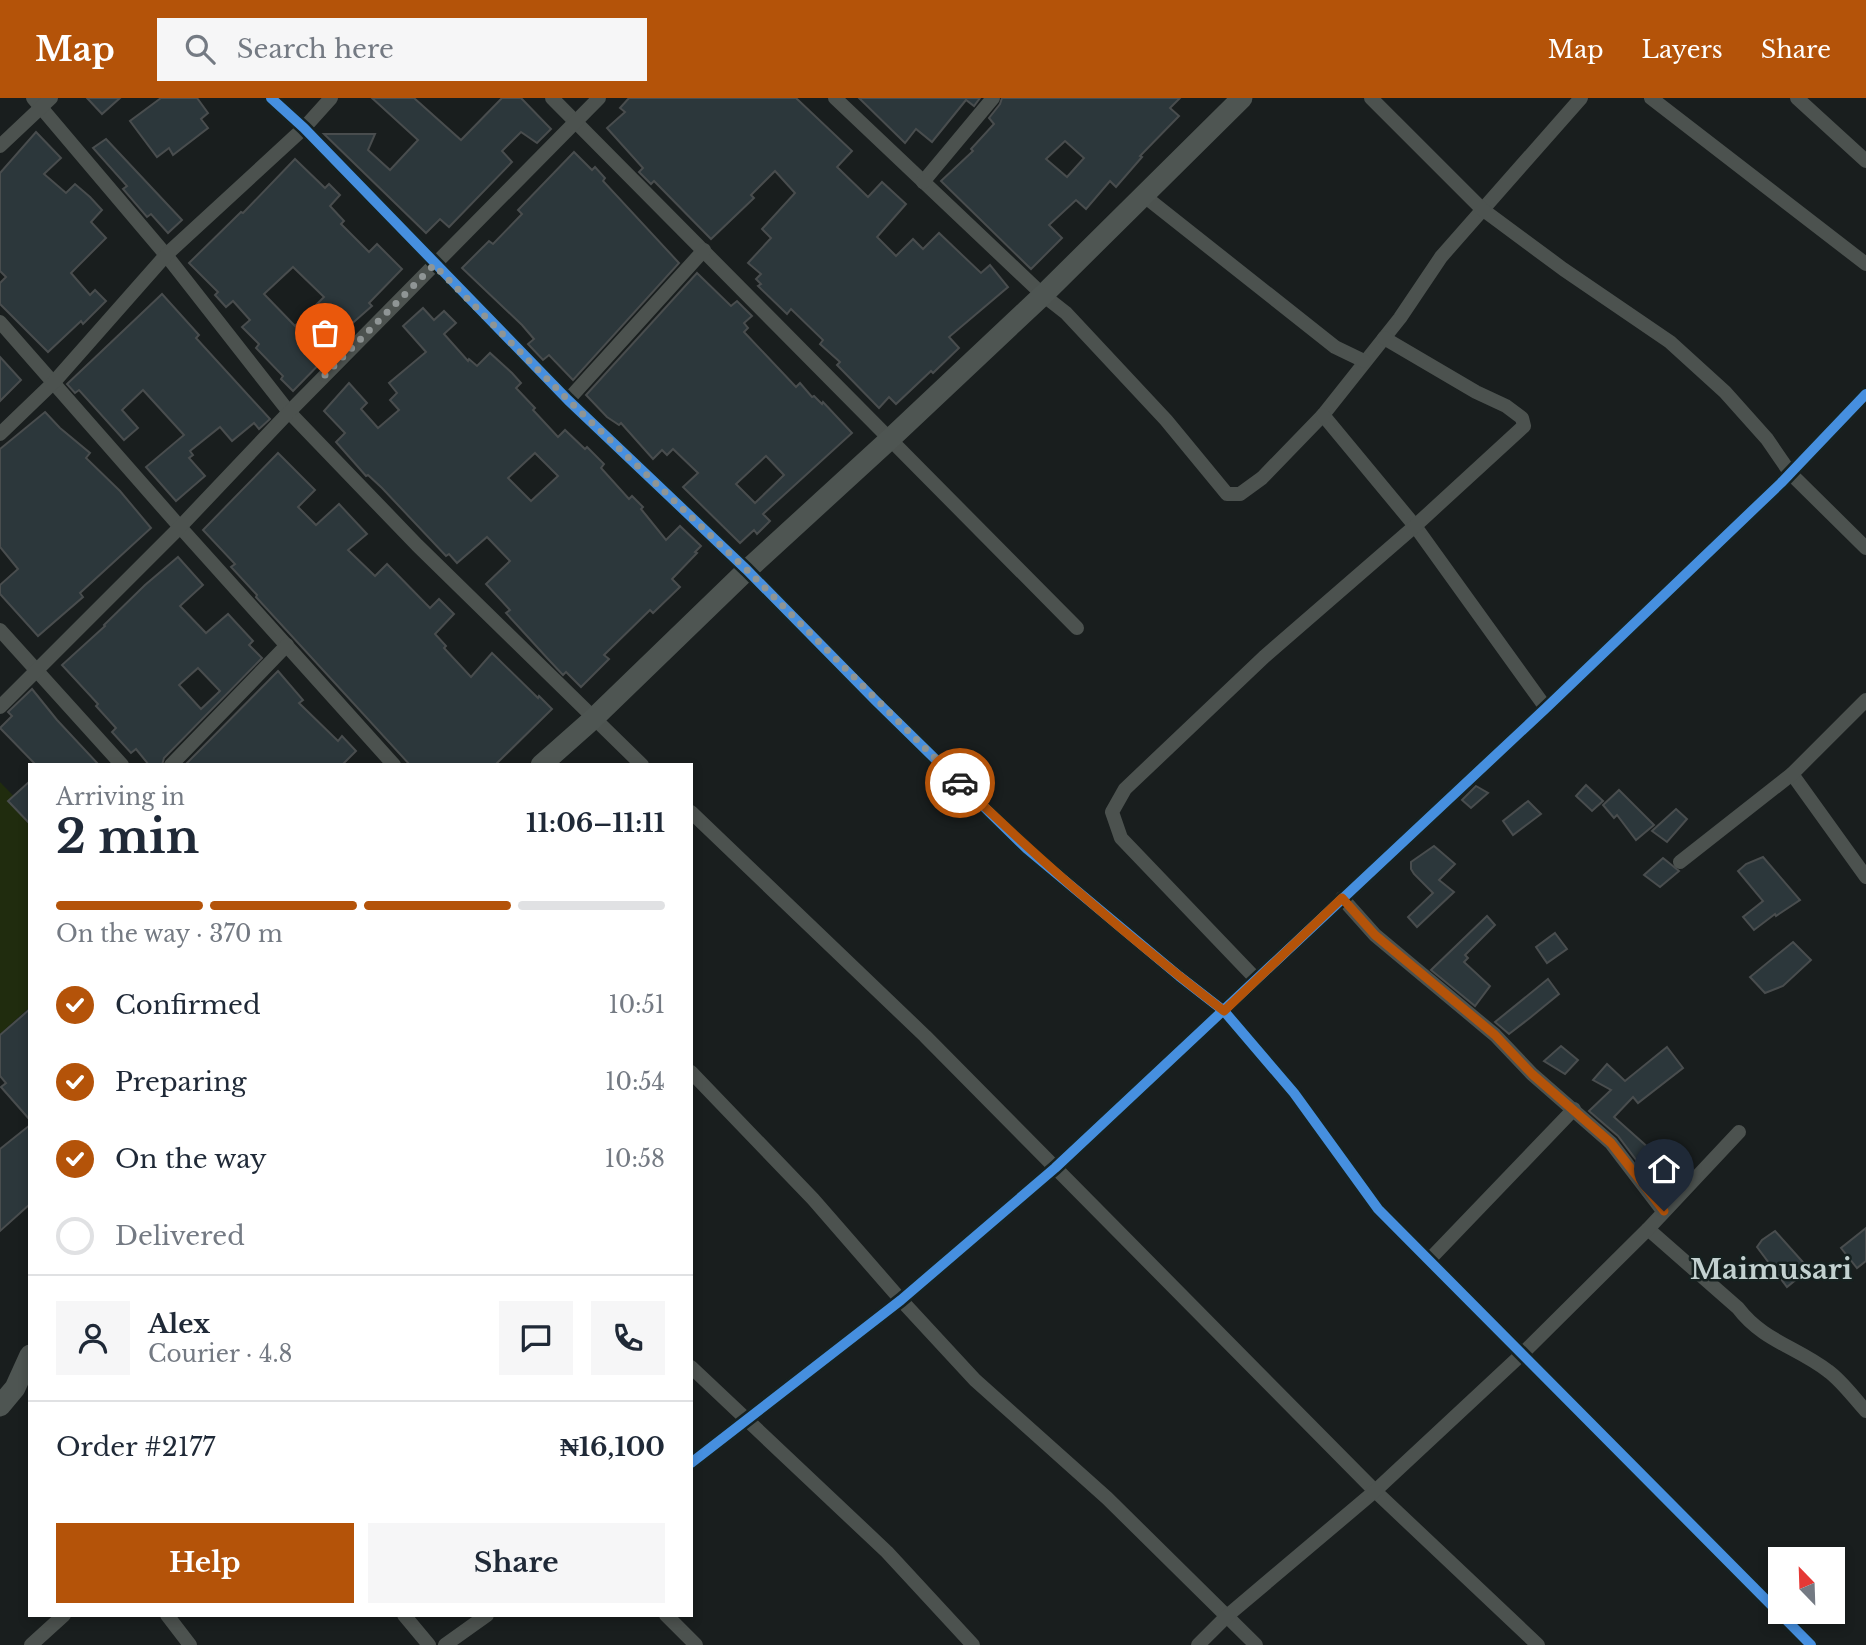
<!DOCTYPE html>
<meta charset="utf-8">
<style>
:root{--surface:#fff;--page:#f6f6f7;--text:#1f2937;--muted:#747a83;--line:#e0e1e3;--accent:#b45309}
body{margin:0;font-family:"Libre Baskerville",serif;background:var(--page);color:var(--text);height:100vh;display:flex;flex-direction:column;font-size:26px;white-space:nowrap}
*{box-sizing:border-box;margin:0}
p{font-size:23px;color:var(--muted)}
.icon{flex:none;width:38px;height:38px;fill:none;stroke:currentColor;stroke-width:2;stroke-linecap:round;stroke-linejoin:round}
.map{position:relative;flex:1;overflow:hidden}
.drawer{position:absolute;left:28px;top:665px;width:665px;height:854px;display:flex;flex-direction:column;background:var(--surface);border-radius:0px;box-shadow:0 4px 10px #0003}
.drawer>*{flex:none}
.needle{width:46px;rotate:337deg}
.fabs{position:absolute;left:1768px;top:1449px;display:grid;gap:14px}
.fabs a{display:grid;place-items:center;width:77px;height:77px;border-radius:0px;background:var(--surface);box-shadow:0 4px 10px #0003;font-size:35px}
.pin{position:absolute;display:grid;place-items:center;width:60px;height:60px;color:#fff;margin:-72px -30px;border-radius:50% 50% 50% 0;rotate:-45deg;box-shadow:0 0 7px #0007}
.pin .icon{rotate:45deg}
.courier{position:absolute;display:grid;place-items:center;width:70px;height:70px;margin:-35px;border:5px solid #b45309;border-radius:50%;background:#fff;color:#222;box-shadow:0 2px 9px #0007}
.headline em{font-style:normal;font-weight:700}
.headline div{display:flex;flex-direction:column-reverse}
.headline{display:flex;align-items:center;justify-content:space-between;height:119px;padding:0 28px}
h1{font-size:46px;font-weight:700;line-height:52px}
.bar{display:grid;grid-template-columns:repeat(4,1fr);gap:10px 7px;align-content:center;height:84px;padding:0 28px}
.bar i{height:9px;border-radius:5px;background:var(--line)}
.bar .active{background:var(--accent)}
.bar p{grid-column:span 4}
.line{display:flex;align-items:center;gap:18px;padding:0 28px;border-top:2px solid var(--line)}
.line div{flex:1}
.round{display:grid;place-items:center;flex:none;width:74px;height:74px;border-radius:0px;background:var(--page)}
ol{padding:0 28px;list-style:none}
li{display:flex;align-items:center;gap:21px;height:77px}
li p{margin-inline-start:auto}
li .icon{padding:7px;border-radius:50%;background:var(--accent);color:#fff;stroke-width:4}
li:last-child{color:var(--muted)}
li i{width:38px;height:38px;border:4px solid var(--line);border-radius:50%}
.action{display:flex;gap:14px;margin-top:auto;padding:14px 28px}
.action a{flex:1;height:80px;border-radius:0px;background:var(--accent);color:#fff;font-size:28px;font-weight:700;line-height:80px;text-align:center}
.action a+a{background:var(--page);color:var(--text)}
header{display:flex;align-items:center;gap:42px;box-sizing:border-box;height:98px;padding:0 35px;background:var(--accent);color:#fff}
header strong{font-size:33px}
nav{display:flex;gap:38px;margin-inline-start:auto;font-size:24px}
.search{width:490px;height:63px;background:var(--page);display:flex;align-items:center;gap:18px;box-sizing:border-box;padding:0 24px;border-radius:0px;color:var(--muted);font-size:26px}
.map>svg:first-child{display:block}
</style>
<header>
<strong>Map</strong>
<div class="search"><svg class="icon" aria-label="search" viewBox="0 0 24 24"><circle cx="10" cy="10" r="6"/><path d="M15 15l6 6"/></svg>Search here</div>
<nav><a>Map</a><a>Layers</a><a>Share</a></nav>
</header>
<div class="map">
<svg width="1866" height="1547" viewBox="0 0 1866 1547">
<rect width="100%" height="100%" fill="#191e1e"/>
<polygon fill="#202c0e" points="0,684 30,715 30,909 0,936"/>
<g fill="#2c373b" stroke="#494d4e" stroke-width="2" fill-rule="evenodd">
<polygon points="87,0 120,0 102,16"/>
<polygon points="161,0 197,0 208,15 201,21 208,30 173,57 169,50 157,59 130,23"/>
<polygon points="372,0 414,0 461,42 502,0 521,0 551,31 537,45 521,34 502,53 512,64 449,129 440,121 426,135 324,36 375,36 368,52 390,72 418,42"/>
<polygon points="629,0 796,0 852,53 837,69 868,99 882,84 906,106 877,139 896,158 913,141 923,151 939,135 981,175 990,167 1008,189 949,239 959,250 933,275 931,273 896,306 889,299 879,310 837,267 840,264 820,246 823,242 791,211 787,216 758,188 761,186 756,181 761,176 748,165 771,140 762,131 795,95 775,73 751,97 754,100 711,141 654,83 651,86 639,74 643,70 607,30 625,14 620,10"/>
<polygon points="859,0 980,0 974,8 966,2 932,44 916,31 905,45"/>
<path d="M1002,0H1180L1170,10L1179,18L1140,58L1142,59L1116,89L1110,83L1086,111L1076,102L1049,127L1062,140L1031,171L941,83L973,53L971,51L994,26L989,20L1000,6ZM1065,43L1084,60L1067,79L1046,61Z"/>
<polygon points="36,34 61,60 44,76 66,95 75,86 90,99 102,112 91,124 106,140 71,175 90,197 95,192 106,203 83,226 81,223 48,254 0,206 0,185 6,179 0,173 0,75"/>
<polygon points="106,41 182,122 168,135 151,116 147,119 123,91 127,88 93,50"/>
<polygon points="574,54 592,72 595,69 605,80 603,83 679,165 573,282 549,257 543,262 528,246 534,241 522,227 462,170 489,143 493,146 522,116 518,112"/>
<path d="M295,61L325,90L329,86L340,97L330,108L344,123L341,126L369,154L377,146L402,171L369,205L372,208L331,244L336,249L293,293L281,281L283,278L256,250L259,246L242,229L250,222L233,203L226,209L215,197L218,194L189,165L241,114L243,115ZM293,169L324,199L295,228L264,196Z"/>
<path d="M697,175L731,208L737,203L752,218L744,225L748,230L744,234L796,289L800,285L812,299L814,298L822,306L823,304L852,335L763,416L770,423L757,436L754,432L740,445L683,389L698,375L673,351L667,357L662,352L653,361L621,325L619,327L607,319L586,297ZM766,358L784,377L755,405L736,386Z"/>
<polygon points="162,196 199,237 196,240 270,321 259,331 254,325 232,343 220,329 190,353 193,357 189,360 205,378 176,403 146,369 184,337 143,292 122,312 138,330 124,342 79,292 75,295 67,286"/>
<path d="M423,210L434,222L444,213L456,225L444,236L468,263L469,261L477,268L490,255L512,275L521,285L516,290L535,310L533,312L558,339L565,332L585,351L587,349L604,366L601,370L629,401L632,398L643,409L641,411L666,442L680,428L701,448L695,454L697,455L672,481L680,489L653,515L650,512L604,557L609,561L581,589L566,574L563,577L548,561L506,515L510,512L486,486L510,463L487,439L457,465L449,456L446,458L382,390L368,377L366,378L336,344L345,335L324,313L349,285L367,305L361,311L378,330L399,312L390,302L397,295L389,285L426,254L403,228ZM535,355L558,378L531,403L508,380Z"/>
<polygon points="0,259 21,282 0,303"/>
<polygon points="45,314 60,330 90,355 86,360 120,393 151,430 80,495 83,499 38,538 0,496 0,487 18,471 0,449 0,351"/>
<polygon points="278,355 315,392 298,409 316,427 339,406 367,436 348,452 375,478 387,466 430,510 439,501 454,516 435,536 446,548 444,550 471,579 492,555 538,600 539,598 552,611 495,667 410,667 256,499 257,497 231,469 235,466 203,432"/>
<path d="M178,459L203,487L180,508L206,535L228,516L253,543L249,547L262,560L164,660L162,667H149L136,651L131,655L112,634L116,630L96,608L98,606L62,567L105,528L104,527L145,487ZM198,570L220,593L201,611L179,587Z"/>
<polygon points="278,573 303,602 299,605 338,643 342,638 356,653 342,667 185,667"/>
<polygon points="32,591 57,622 99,667 36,667 0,630 12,618 8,614"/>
<polygon points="30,683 30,726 8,703"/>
<polygon points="1586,687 1603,703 1592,713 1576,698"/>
<polygon points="1476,688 1488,695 1471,710 1462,702"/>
<polygon points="1619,692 1654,727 1636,742 1617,717 1614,720 1603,707"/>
<polygon points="1528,703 1541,716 1513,737 1503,723"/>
<polygon points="1676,711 1687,721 1667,744 1652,733"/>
<polygon points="1434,748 1455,766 1439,782 1454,794 1417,829 1408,819 1433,795 1414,776 1411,771 1411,764"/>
<polygon points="1763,759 1800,802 1776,818 1775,816 1754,832 1743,819 1763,803 1738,773 1746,766"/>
<polygon points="1663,760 1679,773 1660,789 1644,777"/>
<polygon points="1487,818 1495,827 1465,857 1468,860 1464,864 1490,888 1475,908 1431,872"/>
<polygon points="1555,835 1567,851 1547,865 1536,849"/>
<polygon points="1793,844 1811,862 1783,888 1765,895 1750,879"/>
<polygon points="1548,881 1559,896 1531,919 1509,936 1495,924"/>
<polygon points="30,911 30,1022 1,989 6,985 0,978 0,937"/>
<polygon points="1561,948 1578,962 1565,976 1544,963"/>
<polygon points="1667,949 1683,970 1638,1005 1633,999 1614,1019 1651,1052 1637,1063 1618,1038 1589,1013 1611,992 1593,982 1607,966 1625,983"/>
<polygon points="30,1027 30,1106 0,1133 0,1051"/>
<polygon points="1866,1130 1866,1163 1857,1170 1841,1150"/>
<polygon points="1775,1133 1809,1171 1787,1189 1757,1149 1762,1142"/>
</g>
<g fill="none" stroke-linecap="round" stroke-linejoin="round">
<g stroke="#4c524f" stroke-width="14">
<polyline points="33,0 166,157 289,314 417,447 642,667"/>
<polyline points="271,0 304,30 568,302 747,472 876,603 1027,751 1179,878 1224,913 1294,995 1378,1111 1811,1547"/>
<polyline points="552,0 1077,530"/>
<polyline points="835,0 1043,197 1066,215 1166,322 1227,396 1240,396 1262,380 1323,317 1400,220 1441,159 1581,0"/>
<polyline points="1371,0 1482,111 1563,171 1670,244 1725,294 1767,341 1791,376 1866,450"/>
<polyline points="1651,0 1866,166"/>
<polyline points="1797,0 1866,63"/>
<polyline points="0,48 51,0"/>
<polyline points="923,84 993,0"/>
<polyline points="1143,97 1335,249 1364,263"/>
<polyline points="0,224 180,429 394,667"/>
<polyline points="568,302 704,152"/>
<polyline points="1323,317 1415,428 1546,610"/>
<polyline points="0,336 54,284 166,157 304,30 331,0"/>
<polyline points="0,532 122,667"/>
<polyline points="0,609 180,429 289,314 599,0"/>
<polyline points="171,667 287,547"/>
<polyline points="1792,676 1866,779"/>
<polyline points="691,714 925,938 1375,1393 1538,1547"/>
<polyline points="1680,764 1792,676 1866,602"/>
<polyline points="1342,800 1375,837 1495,937 1532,976 1611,1045 1663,1113"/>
<polyline points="1256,881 1121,740 1112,714 1125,691 1264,559 1415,428 1524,328 1522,320 1506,308 1476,294 1384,240"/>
<polyline points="691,974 813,1101 901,1202 975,1282 1107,1400 1256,1547"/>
<path d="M1648,1131L1738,1210C1763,1243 1797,1249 1828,1273C1842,1283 1854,1300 1866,1313"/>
<polyline points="1430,1161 1574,1011"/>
<polyline points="691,1269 887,1454 973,1547"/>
<polyline points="691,1365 901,1202 1055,1070 1546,610 1781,385 1866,296"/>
<polyline points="167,1517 190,1547"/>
<polyline points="404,1517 429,1547"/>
<polyline points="666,1517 696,1547"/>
<polyline points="31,1547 64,1517"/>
<polyline points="445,1547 487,1517"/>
<polyline points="1198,1547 1227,1518 1375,1393 1521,1257 1648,1131 1739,1034"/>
</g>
<g stroke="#4e5552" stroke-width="21">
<polyline points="541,667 593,621 747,472 890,341 1043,197 1242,0"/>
<polyline points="0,1308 15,1290 30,1257"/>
</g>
<g stroke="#162120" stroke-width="15">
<g id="cycleway">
<polyline points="271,0 304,30 568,302 747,472 876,603 1027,751 1179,878 1224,913 1294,995 1378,1111 1811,1547"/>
<polyline points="691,1365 901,1202 1055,1070 1546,610 1781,385 1866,296"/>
</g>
</g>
<use href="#cycleway" stroke="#468fdf" stroke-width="10"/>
</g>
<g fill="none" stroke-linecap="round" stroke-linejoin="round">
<polyline stroke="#8f9595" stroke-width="7" stroke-dasharray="0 12.6" points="325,277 434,167 568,302 747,472 960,685"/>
<path stroke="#b45309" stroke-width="9" d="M960,685C1043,766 1132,842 1224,913L1342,800L1375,837L1495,937L1532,976L1611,1045L1664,1113"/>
</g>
<g text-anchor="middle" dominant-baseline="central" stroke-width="5" stroke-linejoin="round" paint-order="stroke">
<g font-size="28" font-weight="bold" fill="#c3d1d0" stroke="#162120">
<text x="1771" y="1171">Maimusari</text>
</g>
</g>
</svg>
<div class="fabs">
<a><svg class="needle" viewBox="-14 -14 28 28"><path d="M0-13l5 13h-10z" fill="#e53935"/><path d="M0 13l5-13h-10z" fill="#747a83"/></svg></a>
</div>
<div class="pin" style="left:325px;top:277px;background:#ea580c"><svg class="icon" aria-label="bag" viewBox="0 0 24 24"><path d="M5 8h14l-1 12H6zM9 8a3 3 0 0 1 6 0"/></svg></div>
<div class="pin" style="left:1664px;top:1113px;background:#1f2937"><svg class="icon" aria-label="home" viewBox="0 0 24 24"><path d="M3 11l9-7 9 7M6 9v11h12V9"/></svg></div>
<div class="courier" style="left:960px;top:685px"><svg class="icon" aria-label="car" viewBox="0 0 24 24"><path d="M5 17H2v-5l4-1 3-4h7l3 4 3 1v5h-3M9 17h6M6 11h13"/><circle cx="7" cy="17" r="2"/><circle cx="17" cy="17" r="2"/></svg></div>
<section class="drawer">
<div class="headline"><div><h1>2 min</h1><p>Arriving in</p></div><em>11:06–11:11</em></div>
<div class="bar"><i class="active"></i><i class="active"></i><i class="active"></i><i></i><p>On the way · 370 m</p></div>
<ol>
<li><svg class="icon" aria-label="check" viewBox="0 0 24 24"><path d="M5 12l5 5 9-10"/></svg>Confirmed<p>10:51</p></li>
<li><svg class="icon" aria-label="check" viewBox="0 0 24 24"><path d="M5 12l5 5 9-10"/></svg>Preparing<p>10:54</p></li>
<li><svg class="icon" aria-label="check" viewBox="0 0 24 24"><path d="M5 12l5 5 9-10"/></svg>On the way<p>10:58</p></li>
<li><i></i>Delivered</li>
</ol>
<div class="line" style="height:126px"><a class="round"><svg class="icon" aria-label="person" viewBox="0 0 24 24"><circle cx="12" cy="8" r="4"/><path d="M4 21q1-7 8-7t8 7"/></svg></a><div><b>Alex</b><p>Courier · 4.8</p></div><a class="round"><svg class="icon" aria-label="chat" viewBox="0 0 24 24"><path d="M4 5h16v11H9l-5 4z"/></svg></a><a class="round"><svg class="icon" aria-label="phone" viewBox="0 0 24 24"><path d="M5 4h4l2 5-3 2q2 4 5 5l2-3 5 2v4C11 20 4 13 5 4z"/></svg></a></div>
<div class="line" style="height:91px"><div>Order #2177</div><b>₦16,100</b></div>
<div class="action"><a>Help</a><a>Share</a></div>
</section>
</div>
